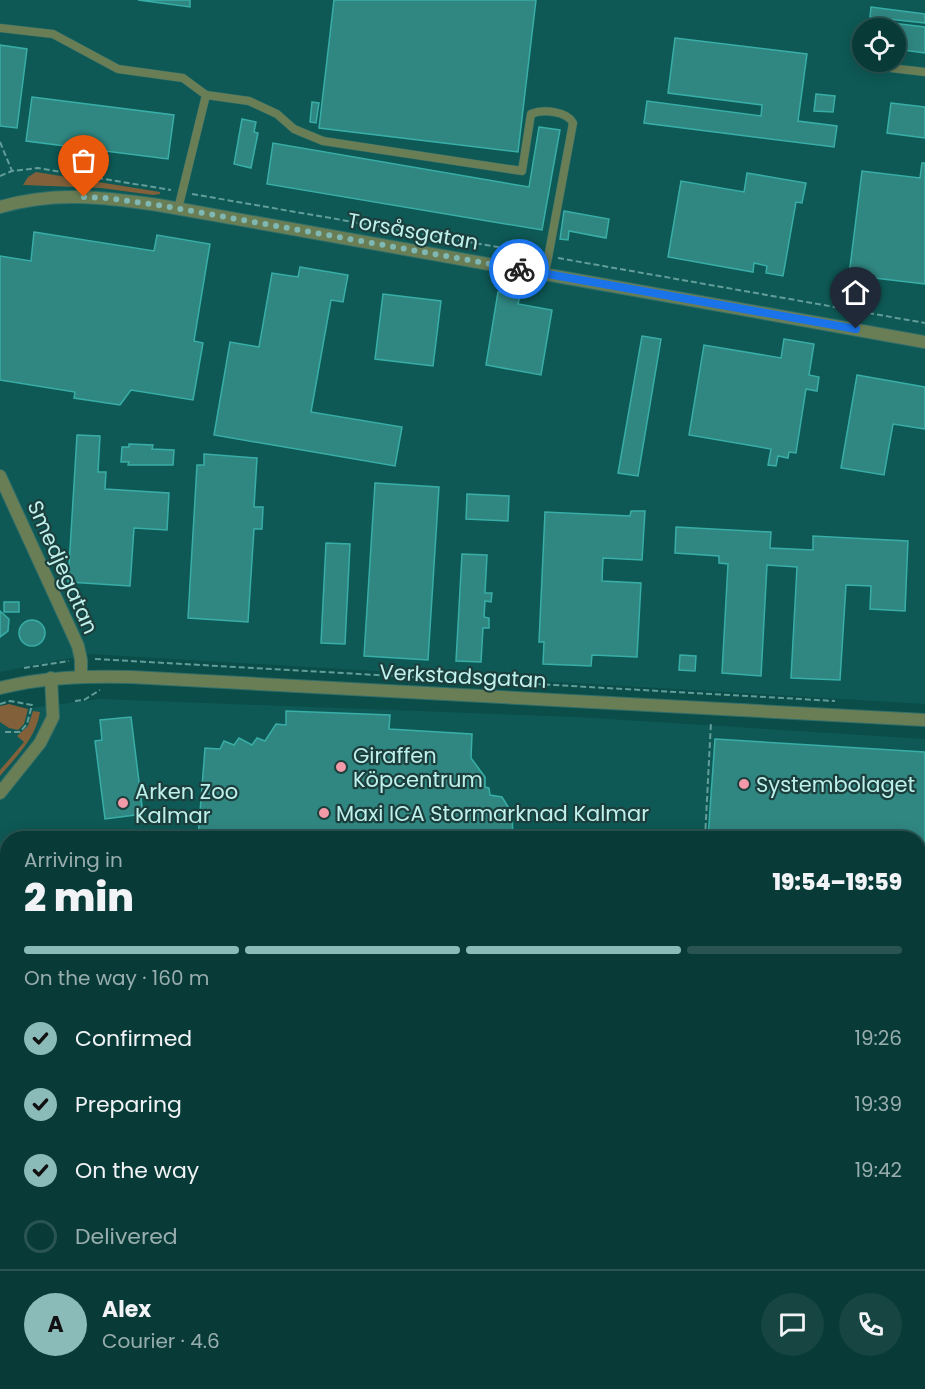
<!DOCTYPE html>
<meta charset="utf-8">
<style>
:root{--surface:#083a37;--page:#164542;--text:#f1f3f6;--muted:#98adad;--line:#295452;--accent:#8bbbb9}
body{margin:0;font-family:Poppins,sans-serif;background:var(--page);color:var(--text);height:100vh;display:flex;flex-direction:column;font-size:22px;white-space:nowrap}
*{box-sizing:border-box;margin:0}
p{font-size:20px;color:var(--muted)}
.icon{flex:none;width:33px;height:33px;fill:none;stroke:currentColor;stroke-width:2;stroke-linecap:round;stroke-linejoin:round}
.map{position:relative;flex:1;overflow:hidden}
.panel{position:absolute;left:0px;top:831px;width:926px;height:558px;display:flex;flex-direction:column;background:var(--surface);border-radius:24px 24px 0 0;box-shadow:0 3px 15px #0003,0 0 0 2px var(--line)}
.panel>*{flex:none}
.fabs{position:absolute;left:852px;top:18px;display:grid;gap:12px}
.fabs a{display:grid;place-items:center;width:54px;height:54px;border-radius:50%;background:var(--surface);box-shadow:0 3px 15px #0003,0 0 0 2px var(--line);font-size:30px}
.pin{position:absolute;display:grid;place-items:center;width:51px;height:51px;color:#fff;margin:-62px -26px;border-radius:50% 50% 50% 0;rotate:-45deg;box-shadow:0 0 6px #0007}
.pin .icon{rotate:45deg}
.courier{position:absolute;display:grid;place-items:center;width:60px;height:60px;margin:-30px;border:4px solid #1a73e8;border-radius:50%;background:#fff;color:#222;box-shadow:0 2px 8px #0007}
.overview em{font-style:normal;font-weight:800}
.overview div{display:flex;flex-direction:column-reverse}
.overview{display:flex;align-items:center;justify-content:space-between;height:102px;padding:0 24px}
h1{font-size:39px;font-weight:800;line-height:45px}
.bar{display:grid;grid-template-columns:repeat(4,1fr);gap:9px 6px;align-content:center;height:72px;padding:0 24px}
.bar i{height:8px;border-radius:4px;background:var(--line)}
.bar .active{background:var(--accent)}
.bar p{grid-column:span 4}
.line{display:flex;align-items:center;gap:15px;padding:0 24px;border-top:2px solid var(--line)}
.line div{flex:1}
.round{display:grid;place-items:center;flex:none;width:63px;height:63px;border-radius:32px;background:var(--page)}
ol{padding:0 24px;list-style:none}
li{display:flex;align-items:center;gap:18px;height:66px}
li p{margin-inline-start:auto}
li .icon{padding:6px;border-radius:50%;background:var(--accent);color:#111;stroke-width:4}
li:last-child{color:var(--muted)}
li i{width:33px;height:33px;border:3px solid var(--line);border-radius:50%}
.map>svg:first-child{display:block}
</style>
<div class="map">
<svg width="925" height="1389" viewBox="0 0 925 1389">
<rect width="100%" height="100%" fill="#0b4d49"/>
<g fill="#0e5955" fill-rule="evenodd">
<path d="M0,0H925V704L91,654L0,672ZM862,28H896V62H862Z"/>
<polygon points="100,699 577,717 925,739 925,1230 918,1232 918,838 8,838 7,1020 0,1004 0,712"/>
<polygon points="925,1316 925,1389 745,1389 747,1382 918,1382 918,1317"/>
</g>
<g fill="#81603a">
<polygon points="36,172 160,192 160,194 153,195 101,188 23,185 28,177"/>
<polygon points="9,704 28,709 24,724 18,730 9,728 0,722 0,706"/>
<path d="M33,711L40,712C36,738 16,757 0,776V770L24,742L17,736L28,726Z"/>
<polygon points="0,1092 7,1108 7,1225 0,1224"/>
<rect x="49" y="1382" width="82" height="7"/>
</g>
<g fill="#308782" stroke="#38aea7" stroke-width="1.5">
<polygon points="138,0 190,0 190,7"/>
<polygon points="334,0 536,0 518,152 319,128"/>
<polygon points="871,7 925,14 925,23 870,17"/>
<polygon points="867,20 925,27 925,53 896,49 896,28 866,28"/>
<polygon points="675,38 807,54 798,121 837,126 834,147 644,123 647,101 761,116 762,105 668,93"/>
<polygon points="0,45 27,49 17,128 0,126"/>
<polygon points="816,94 835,96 833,112 814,111"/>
<polygon points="32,97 174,115 168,159 26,141"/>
<polygon points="312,102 319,103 316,123 310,122"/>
<polygon points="891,103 925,107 925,138 887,133"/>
<polygon points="242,119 256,122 254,132 258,133 251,168 234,164"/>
<polygon points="539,127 560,130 542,230 267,184 273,143 529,187"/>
<polygon points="922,163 925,163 925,284 849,275 862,171 920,178"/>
<polygon points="747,173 806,183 802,203 796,202 783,276 766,273 767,266 754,263 753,272 668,257 681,181 744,192"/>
<polygon points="564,211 609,219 606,238 569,231 568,240 560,239"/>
<polygon points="34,232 154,251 157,235 210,244 194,341 203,343 193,400 131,390 120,405 74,398 75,392 0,380 0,256 31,261"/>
<polygon points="300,267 348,275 343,302 331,300 311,412 402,427 395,466 214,435 230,342 259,347 272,273 298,277"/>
<polygon points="498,292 520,295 518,304 552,310 541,375 486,365"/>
<polygon points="383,294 441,301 433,366 375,359"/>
<polygon points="642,336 661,339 638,476 618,473"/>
<polygon points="784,339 814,344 809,375 819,377 817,391 806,389 796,453 789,452 788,458 778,456 776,466 768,465 771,449 689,435 704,345 781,358"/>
<polygon points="857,375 925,387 925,429 893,424 884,475 841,468"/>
<polygon points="77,435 100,436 98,472 106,472 105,489 169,493 167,530 134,528 130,586 68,582"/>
<polygon points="129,444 153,445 152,449 174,450 173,465 128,465 129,462 121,462 122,447 129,447"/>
<polygon points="204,454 257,458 254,507 263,507 262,529 254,529 248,622 188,618 197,465 204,465"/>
<polygon points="375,483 439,487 428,660 364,656"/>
<polygon points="467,494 509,496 508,521 466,519"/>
<polygon points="631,511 645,511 642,560 603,558 602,581 641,583 637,657 592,655 591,666 543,664 544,642 539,642 545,512 630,516"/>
<polygon points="676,527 771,532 770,548 813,550 813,536 908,541 905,611 870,609 871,586 846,585 840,680 791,678 797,567 767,565 761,676 722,673 728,564 719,563 719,556 675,553"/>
<polygon points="326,543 350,544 345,644 321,643"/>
<polygon points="462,554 487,555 485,593 492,593 491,602 485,601 484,617 489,618 489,628 483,628 481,662 456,661"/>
<rect x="4" y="602" width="15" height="10"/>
<polygon points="0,611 9,619 8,631 0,637"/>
<circle cx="32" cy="633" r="13"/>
<polygon points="680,655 696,656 695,671 679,670"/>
<polygon points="286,711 390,715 389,729 472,734 471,758 485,777 485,787 489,788 490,795 502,797 512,813 513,837 532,838 198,838 205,748 220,749 224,741 234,745 239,738 252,745 257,738 265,741 276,724 286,725"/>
<polygon points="131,717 143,814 105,819 95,741 102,740 100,720"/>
<polygon points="715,739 925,752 925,982 918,982 918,838 708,838"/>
<rect x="560" y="831" width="22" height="7"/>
<rect x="20" y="1382" width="24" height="7"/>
<polygon points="248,1382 300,1382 301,1389 248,1389"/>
<rect x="337" y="1382" width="40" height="7"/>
<rect x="415" y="1382" width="102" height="7"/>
<rect x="865" y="1382" width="44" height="7"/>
</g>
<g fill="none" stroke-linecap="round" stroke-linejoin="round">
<g stroke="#2f6e6a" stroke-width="9">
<g id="service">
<polyline points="0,28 53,34 118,69 183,78 206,95 178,209"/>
<polyline points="882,67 925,72"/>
<path d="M206,95L249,101L277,114L294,129L323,141L522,171L531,114C543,109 567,111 573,123L545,274"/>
</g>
</g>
<g stroke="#2f6e6a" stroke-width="14">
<g id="minor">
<path d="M0,207C54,191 103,197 158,205L925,342"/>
<polyline points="0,476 78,646 81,660 81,676"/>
<path d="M0,688C44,677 86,676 131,677L925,720"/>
<polyline points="0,793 40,743 53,717 51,678"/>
<polyline points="0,971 8,987"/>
<polyline points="918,1097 925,1097"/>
</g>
</g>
<g stroke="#2f6e6a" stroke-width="14">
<g id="tertiary">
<polyline points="0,1064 8,1080"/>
<polyline points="706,1389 707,1382"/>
<polyline points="717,1389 721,1382"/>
</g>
</g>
<g stroke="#2f6e6a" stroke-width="14">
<g id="secondary">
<polyline points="0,1245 8,1245"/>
<polyline points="918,1253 925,1253"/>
<polyline points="0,1268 8,1268"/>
<polyline points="918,1279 925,1279"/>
</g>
</g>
<g stroke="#629d99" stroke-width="2" stroke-dasharray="6 3" stroke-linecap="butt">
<polyline points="0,142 12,171"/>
<polyline points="0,176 12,171 38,168 171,190"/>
<polyline points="192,194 538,254"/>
<polyline points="558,258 925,323"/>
<polyline points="95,659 835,701"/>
<polyline points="24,668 69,661"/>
<polyline points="75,701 84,700 100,690"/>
<polyline points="0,704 10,701 32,705 27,724 20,732 5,732"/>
<polyline points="705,838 711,722"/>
<polyline points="0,937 8,937"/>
<polyline points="0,1018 8,1034"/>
<polyline points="0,1229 8,1229"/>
<polyline points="0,1286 8,1287"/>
<polyline points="918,1311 925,1311"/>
<polyline points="0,1354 8,1355"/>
<polyline points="10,1382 10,1389"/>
<polyline points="198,1382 204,1389"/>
<polyline points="687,1389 689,1382"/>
<polyline points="737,1389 739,1382"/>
</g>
<use href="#service" stroke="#6a7e56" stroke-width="8"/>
<use href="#minor" stroke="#6a7e56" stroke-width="12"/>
<use href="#tertiary" stroke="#6a7e56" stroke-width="12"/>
<use href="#secondary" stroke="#809e5e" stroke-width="12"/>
</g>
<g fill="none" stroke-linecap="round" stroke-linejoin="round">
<polyline stroke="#7fb7b3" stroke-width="6" stroke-dasharray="0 10.8" points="84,197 107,198 158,205 519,269"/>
<polyline stroke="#1a73e8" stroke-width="8" points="519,269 856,329"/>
</g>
<g fill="#f39aa8" stroke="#1c3f3d" stroke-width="2">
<circle cx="341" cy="767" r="6"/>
<circle cx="744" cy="784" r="6"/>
<circle cx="123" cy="803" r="6"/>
<circle cx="324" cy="813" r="6"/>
</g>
<g text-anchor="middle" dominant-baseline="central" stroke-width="4.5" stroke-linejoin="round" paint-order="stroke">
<g font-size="21" fill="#bef0ec" stroke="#1c3f3d">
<text transform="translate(413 231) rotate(10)">Torsåsgatan</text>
<text transform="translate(63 567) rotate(66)">Smedjegatan</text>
<text transform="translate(463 676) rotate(3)">Verkstadsgatan</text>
</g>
<g font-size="21" fill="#bef0ec" stroke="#1c3f3d" text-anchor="start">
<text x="353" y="755">Giraffen<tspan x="353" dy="24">Köpcentrum</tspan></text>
<text x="756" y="784">Systembolaget</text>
<text x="135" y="791">Arken Zoo<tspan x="135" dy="24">Kalmar</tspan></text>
<text x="336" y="813">Maxi ICA Stormarknad Kalmar</text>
</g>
</g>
</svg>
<div class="fabs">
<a><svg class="icon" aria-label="locate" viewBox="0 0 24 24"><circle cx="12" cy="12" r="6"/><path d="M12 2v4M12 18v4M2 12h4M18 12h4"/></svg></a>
</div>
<div class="pin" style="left:84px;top:197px;background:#ea580c"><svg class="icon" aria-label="bag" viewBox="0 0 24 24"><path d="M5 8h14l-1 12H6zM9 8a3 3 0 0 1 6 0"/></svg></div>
<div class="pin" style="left:856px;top:329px;background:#1f2937"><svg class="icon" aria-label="home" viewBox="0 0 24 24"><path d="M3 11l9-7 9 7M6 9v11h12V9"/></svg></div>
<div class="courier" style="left:519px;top:269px"><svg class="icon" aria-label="bike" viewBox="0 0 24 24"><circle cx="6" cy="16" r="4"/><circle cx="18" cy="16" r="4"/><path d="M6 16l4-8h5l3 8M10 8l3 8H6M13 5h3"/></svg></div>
<section class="panel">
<div class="overview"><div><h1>2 min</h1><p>Arriving in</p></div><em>19:54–19:59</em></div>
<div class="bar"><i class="active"></i><i class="active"></i><i class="active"></i><i></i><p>On the way · 160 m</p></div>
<ol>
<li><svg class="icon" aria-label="check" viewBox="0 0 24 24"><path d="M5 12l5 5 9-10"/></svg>Confirmed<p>19:26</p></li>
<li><svg class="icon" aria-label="check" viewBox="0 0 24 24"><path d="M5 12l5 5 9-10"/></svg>Preparing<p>19:39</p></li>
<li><svg class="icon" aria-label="check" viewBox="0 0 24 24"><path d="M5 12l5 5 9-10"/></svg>On the way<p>19:42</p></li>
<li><i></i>Delivered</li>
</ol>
<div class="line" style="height:108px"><b class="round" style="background:var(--accent);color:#111">A</b><div><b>Alex</b><p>Courier · 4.6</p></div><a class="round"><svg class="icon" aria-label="chat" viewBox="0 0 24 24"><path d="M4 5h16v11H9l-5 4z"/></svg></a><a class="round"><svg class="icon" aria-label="phone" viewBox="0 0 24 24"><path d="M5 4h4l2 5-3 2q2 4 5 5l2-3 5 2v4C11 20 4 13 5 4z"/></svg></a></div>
</section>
</div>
